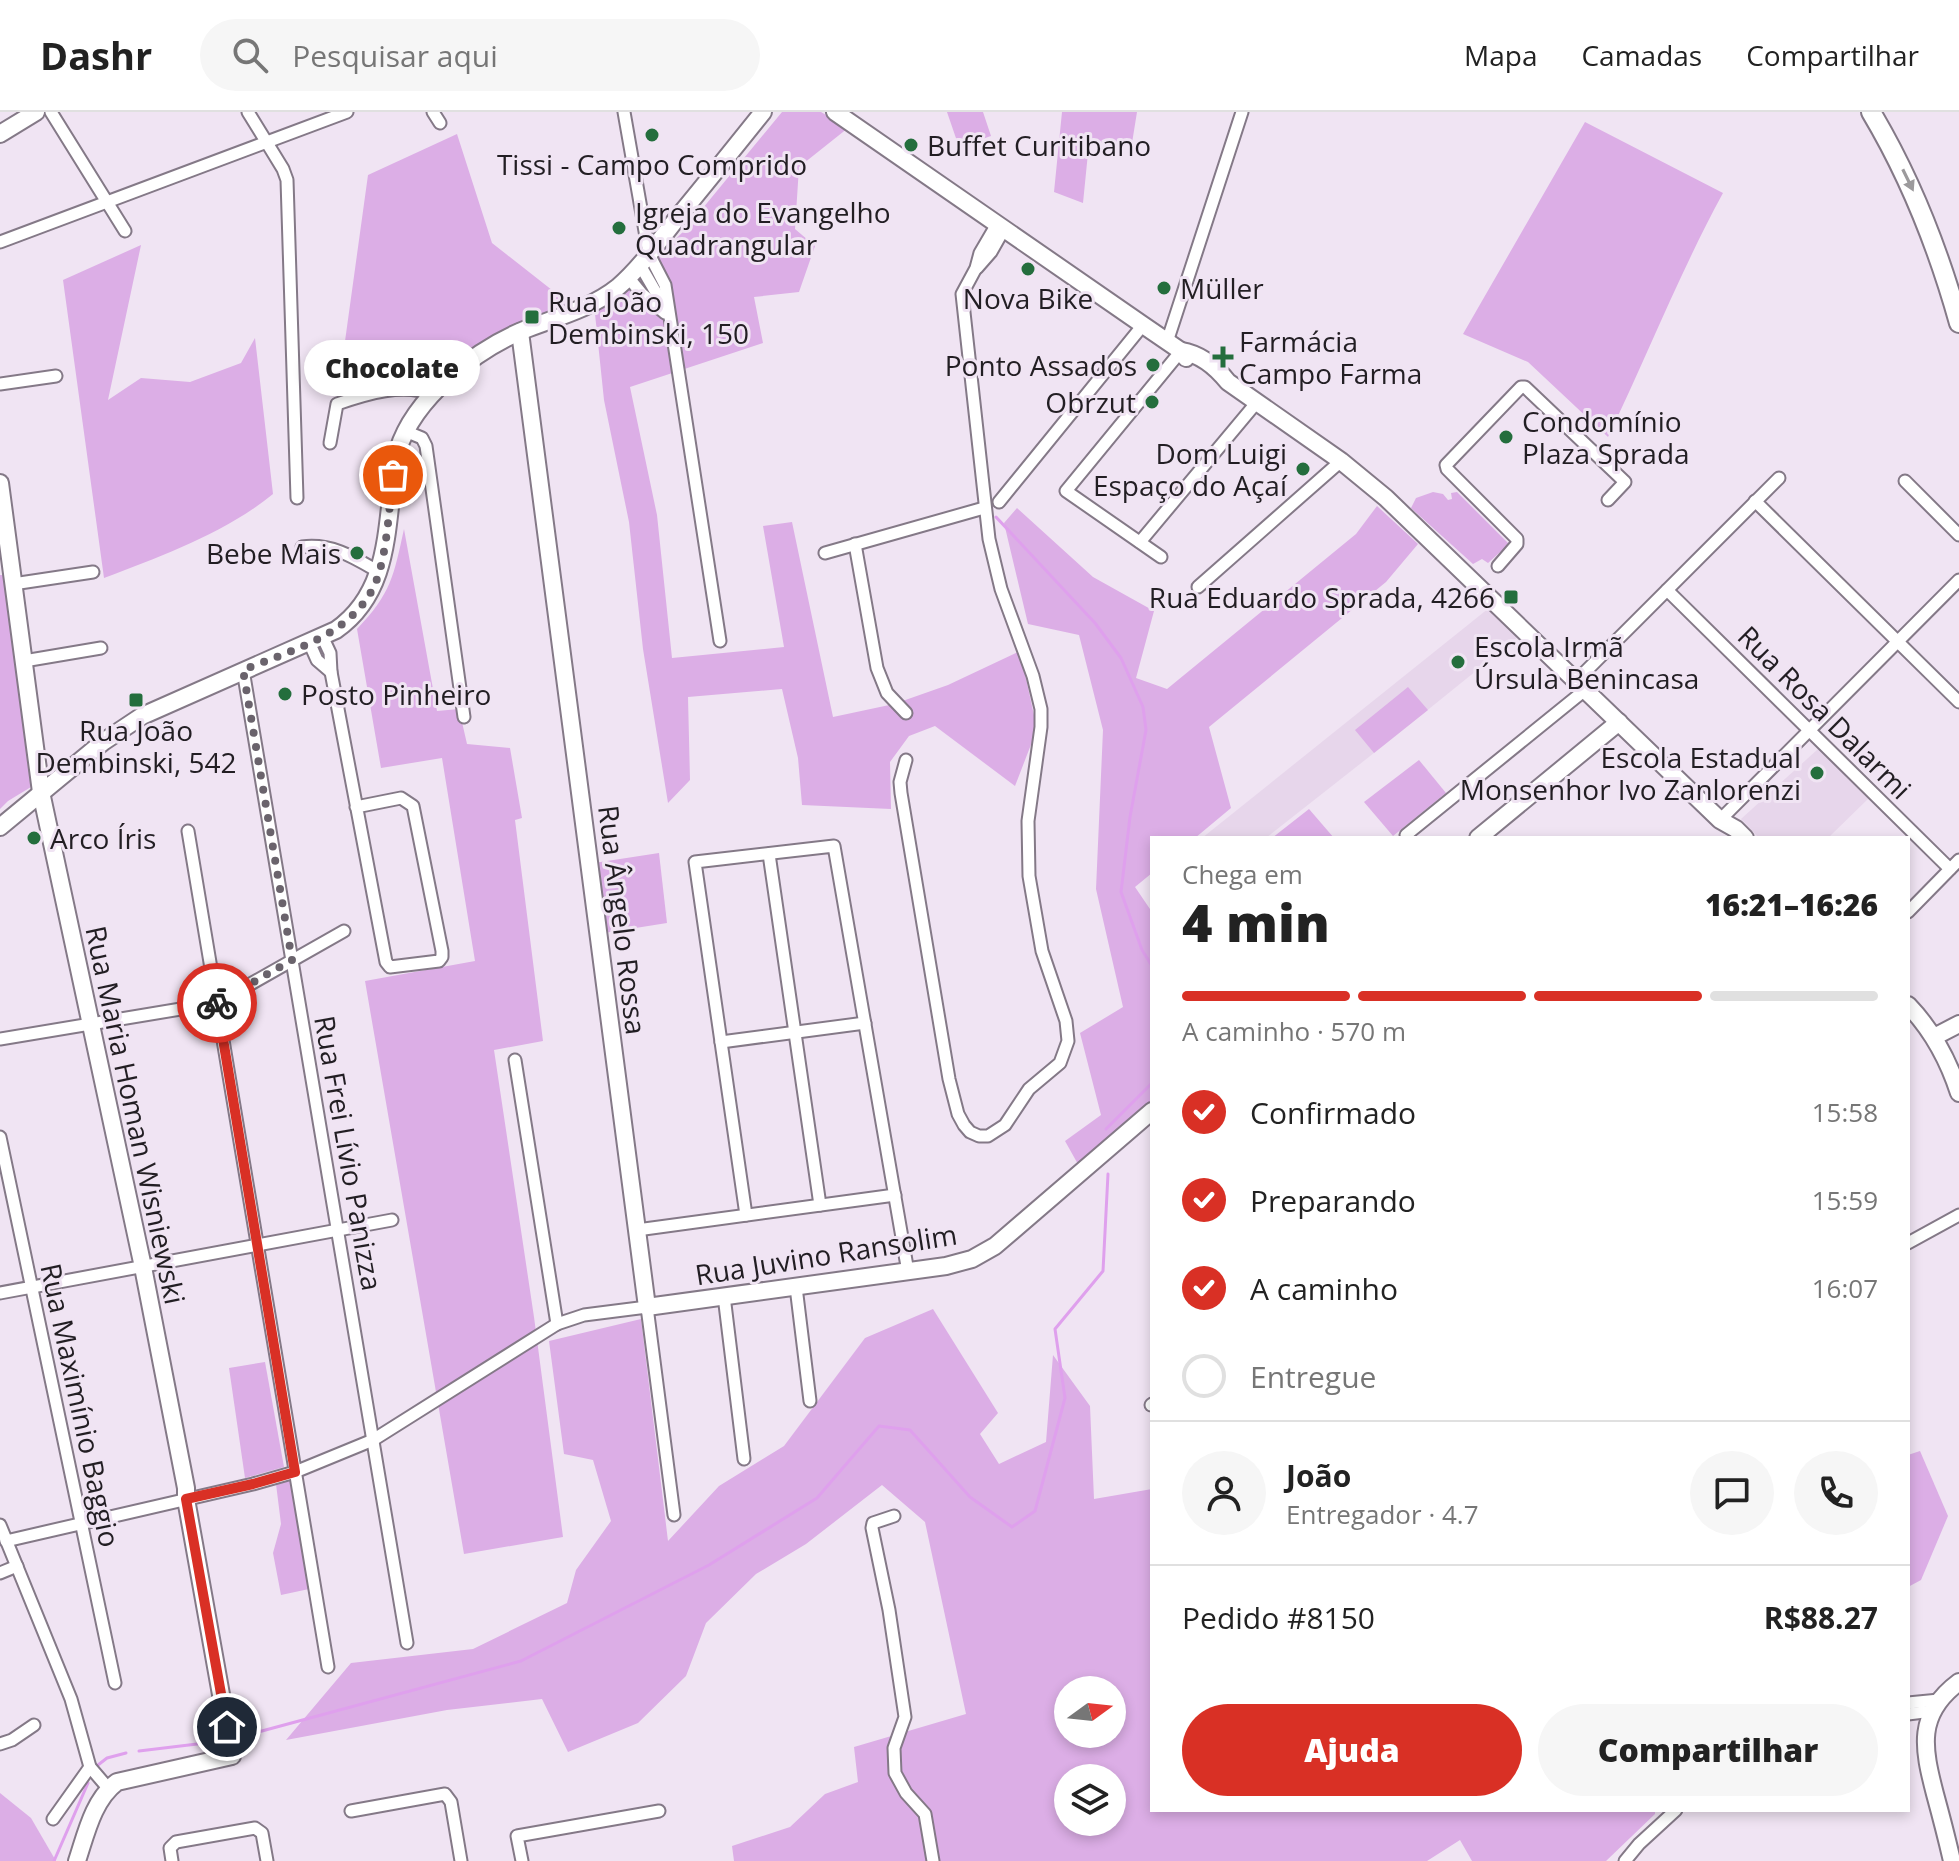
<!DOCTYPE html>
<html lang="pt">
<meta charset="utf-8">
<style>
:root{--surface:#fff;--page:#f6f6f6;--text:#222;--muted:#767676;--line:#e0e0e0;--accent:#d93025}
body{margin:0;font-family:"Open Sans",sans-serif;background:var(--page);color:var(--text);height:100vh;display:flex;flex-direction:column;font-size:30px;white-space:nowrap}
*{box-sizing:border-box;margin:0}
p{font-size:26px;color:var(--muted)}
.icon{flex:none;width:44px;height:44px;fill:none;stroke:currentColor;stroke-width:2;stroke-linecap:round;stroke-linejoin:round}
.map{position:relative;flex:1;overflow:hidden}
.side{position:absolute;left:1150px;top:724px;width:760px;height:976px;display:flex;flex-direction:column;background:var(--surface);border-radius:0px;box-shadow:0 4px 12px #0003}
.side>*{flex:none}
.needle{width:52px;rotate:75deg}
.controls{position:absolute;left:1054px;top:1564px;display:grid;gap:16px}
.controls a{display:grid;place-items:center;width:72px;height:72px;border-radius:50%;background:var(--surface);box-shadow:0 4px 12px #0003;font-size:40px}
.pin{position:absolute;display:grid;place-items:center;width:68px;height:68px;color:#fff;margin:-34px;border:4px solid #fff;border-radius:50%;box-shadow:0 2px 8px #0007}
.courier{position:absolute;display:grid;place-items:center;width:80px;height:80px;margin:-40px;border:6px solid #d93025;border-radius:50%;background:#fff;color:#222;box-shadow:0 2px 10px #0007}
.bubble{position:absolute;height:56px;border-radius:28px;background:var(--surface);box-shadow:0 4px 12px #0003;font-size:26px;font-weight:800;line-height:56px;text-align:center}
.summary em{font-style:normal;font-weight:800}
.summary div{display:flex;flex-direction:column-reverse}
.summary{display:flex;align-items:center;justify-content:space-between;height:136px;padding:0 32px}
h1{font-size:52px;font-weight:800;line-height:60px}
.bar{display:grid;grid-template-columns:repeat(4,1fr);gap:12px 8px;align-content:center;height:96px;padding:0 32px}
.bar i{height:10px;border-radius:6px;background:var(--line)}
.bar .active{background:var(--accent)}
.bar p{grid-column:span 4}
.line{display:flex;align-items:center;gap:20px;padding:0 32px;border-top:2px solid var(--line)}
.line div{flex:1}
.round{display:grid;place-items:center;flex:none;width:84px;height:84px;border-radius:42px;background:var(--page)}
ol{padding:0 32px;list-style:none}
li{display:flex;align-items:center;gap:24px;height:88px}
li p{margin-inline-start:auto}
li .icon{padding:8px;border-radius:50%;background:var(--accent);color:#fff;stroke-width:4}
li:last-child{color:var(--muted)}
li i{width:44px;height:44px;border:4px solid var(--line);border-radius:50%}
.cta{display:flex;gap:16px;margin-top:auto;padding:16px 32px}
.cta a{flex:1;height:92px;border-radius:48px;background:var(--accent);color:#fff;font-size:32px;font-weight:800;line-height:92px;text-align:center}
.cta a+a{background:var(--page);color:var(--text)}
header{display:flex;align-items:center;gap:48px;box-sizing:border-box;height:112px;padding:0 40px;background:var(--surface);border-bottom:2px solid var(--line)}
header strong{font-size:38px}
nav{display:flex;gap:44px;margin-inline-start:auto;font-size:28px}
.search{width:560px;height:72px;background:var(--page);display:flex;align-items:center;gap:20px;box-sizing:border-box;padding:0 28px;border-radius:44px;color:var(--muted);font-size:30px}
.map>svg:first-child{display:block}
</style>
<header>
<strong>Dashr</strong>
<div class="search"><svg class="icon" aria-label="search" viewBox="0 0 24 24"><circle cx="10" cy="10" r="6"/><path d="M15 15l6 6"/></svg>Pesquisar aqui</div>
<nav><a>Mapa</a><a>Camadas</a><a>Compartilhar</a></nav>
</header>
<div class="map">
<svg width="1959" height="1749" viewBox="0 0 1959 1749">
<rect width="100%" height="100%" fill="#f0e4f3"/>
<g fill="#e7d6eb">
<polygon points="1489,496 1518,525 1393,626 1266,726 1202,726"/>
<polygon points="1818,637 1869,686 1828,726 1759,726 1741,707"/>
</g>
<g fill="#dcaee6" fill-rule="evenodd">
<polygon points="782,0 821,0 848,16 799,55 795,117 815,134 799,180 754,185 763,231 630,275 657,403 672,546 784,535 763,414 792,410 833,605 894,592 948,573 1020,539 1037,617 1015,674 935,614 909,624 890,650 891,697 802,693 798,646 782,577 688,585 690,668 668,691 643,537 629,410 604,288 595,202 684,119"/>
<polygon points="947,0 983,0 991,24 959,35"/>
<polygon points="1062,0 1137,0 1132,31 1089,31 1083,91 1054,80"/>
<path d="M1585,10L1723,81C1680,160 1647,244 1608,325L1528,250L1463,222Z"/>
<polygon points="457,22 492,131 571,193 459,248 420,275 337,287 368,63"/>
<path d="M141,133L108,288L141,266L190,270L241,251L255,226L273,382C225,421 162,444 104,466L63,168Z"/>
<polygon points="1433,380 1443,382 1448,388 1452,387 1451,381 1457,380 1509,432 1488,451 1482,447 1473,452 1411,396 1416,386"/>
<polygon points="1377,394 1418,432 1386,470 1209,615 1231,696 1195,726 1152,726 1152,761 1135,775 1152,800 1152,989 1079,1054 1065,1029 1101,1003 1080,921 1123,895 1096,777 1103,618 1079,523 1028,512 1004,411 1017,396 1093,465 1154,499 1136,566 1167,577 1356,422"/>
<path d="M404,417L437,599L459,597L467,632L510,636L522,706L515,708L543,929L494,938L534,1205L563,1425L464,1442L365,869L475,849L442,646L381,656L357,517C391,482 394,463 404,417Z"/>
<polygon points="0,463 3,463 31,675 8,689 0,697"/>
<polygon points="1408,575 1428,598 1374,641 1355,618"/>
<polygon points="1419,648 1446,681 1393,724 1364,690"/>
<polygon points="1309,697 1334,726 1272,726"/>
<polygon points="659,741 667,811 604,821 594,751"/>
<path d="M933,1197L998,1301L980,1322L999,1352L1046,1330L1053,1243L1090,1294L1094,1387L1152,1377V1698H1655V1702L1606,1749H1472L1460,1728L1427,1749H734L732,1734L790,1715L825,1682L858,1670L854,1635L966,1602L925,1410L882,1373L806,1432L756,1462L706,1511L686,1564L638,1611L568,1640L542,1587L447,1598L286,1628L351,1551L473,1537L567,1491L576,1458L611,1409L593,1348L564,1342L549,1229L641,1207L668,1429L719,1374L784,1334L865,1226ZM1068,1578H1112V1622H1068ZM1068,1666H1112V1710H1068Z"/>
<polygon points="265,1250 284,1355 245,1366 229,1256"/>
<polygon points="1920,1339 1948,1404 1921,1468 1908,1475 1908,1343"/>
<polygon points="290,1367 309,1477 281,1483 273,1441 281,1412 276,1372"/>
<polygon points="0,1681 31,1706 56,1749 0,1749"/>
</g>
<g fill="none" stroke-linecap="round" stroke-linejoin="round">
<g stroke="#dfa0ed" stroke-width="3">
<polyline points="996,405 1095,511 1121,546 1143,595 1146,618 1130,705 1121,780 1142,838 1152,854"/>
<polyline points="1106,1017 1152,971"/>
<polyline points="236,1626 521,1549 709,1453 817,1386 879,1314 910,1318 970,1385 1012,1415 1035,1399 1065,1286 1055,1217 1103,1159 1108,1062"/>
<polyline points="139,1639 222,1629"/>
<polyline points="98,1653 107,1646 126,1641"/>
<polyline points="54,1749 88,1671"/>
</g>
<g stroke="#847987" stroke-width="15">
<g id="street">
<polyline points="51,0 125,119"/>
<polyline points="248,0 283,57 287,68 297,386"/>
<polyline points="433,0 440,11"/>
<polyline points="624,0 649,142 665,173 720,529"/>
<polyline points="0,130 347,0"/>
<polyline points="640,153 665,196"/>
<polyline points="977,156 991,140 1004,117"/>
<polyline points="628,165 642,182 665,201"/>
<polyline points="1167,230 1242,0"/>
<polyline points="0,272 56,264"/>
<polyline points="405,319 422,326 426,334 464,605"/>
<path d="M330,331L337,292C366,282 404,270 433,283"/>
<polyline points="1905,369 1959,423"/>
<polyline points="1755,389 1959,590"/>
<polyline points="999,390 1143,213"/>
<polyline points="1140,430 1257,290"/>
<polyline points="855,432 877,556 887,581 906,601"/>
<path d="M302,435C332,431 355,446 379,460"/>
<polyline points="825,441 984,396"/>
<polyline points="1161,445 1066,379 1181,239"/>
<polyline points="1498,454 1517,432 1517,427 1447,357 1446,353 1521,275 1525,275 1625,370 1608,388"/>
<polyline points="13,472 93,460"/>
<polyline points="1198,475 1341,349"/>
<polyline points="1667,478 1950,757"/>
<polyline points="322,524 330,541 331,560 386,850 390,855 439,849 442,845 442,839 413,694 401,686 356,695"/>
<polyline points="309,530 317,548 331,560"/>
<polyline points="24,549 101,536"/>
<polyline points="243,558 407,1531"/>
<polyline points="1576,569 1779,366"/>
<polyline points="906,648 900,670 901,681 949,967 958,1002 964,1013 970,1020 979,1024 988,1024 1005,1013 1029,977 1060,951 1068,929 1066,909 1042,839 1029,764 1028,709 1041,615 1041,597 1033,564 1001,477 989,427 962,182 976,156 980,141 997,112"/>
<polyline points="1720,708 1959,468"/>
<polyline points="188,719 328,1555"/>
<polyline points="1406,723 1585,578"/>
<polyline points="769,742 820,1093"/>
<polyline points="1908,800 1959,748"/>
<polyline points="0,927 217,891 344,819"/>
<polyline points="721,930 865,911"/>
<polyline points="515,948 557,1212"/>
<polyline points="0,1025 115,1571"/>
<polyline points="746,1103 695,750 834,734 908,1160"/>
<polyline points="637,1118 895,1083"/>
<polyline points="1908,1131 1959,1103"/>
<polyline points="796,1175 810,1289"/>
<polyline points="0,1181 392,1108"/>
<polyline points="724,1184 744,1347"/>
<polyline points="1151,1293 1152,1292"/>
<polyline points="894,1404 873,1411 872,1416 889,1498 905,1605 894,1636 895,1661 906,1681 925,1702 933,1749"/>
<polyline points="0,1413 71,1587 90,1655 108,1676"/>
<polyline points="6,1429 253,1372 295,1360 373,1328 557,1212 584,1203 647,1195 674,1403"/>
<polyline points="0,1461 17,1454"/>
<polyline points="1908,1591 1939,1588"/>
<polyline points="1908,1602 1932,1599"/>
<polyline points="0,1632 12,1628 34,1613"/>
<polyline points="351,1699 445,1682 451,1690 461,1749"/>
<polyline points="53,1707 90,1655"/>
<polyline points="172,1749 170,1736 176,1730 255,1716 262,1721 267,1749"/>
<polyline points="522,1749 517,1724 659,1699"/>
<polyline points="1625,1749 1639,1732 1676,1698"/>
</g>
</g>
<g stroke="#847987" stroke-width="20">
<g id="secondary">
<polyline points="835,0 1143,213 1181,239 1186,246"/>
<polyline points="0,22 36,0"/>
<polyline points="520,220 647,1195 946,1154 972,1147 995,1134 1152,999"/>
<path d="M1181,239C1200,242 1216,255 1228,270L1341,349L1386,386L1720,708L1736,717L1745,726"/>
<path d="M0,371L41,680L143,1155L186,1376V1387L232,1644L117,1670C93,1688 86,1722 77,1749"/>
<path d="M0,715L103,630L142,604L336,518C396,476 384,402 398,338C414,286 475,238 524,218C555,206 592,196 618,175C641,155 659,129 678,105C707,70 735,35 763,0"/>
<polyline points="1478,726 1619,610"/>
<path d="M1908,893C1933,919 1948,947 1959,981"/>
<polyline points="1934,925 1959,912"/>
<path d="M1952,1749C1947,1727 1941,1704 1935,1682C1923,1636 1916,1602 1959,1570"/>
</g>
</g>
<g stroke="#847987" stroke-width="22">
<path id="primary" d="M1871,0C1911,67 1938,136 1959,211"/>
</g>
<use href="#street" stroke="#fff" stroke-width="11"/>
<use href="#secondary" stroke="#fff" stroke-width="16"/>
<use href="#primary" stroke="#fff" stroke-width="18"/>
</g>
<defs><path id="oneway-solid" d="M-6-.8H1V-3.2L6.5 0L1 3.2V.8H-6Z" transform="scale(2)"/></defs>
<use fill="#9c9a9c" href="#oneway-solid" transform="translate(1908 68) rotate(64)"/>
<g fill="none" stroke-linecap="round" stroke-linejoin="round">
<path stroke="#6a636c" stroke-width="8" stroke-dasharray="0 14.4" d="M217,891L292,848L243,558C294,537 361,521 379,461C388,430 389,395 393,363"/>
<polyline stroke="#d93025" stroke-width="10" points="217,891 295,1360 253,1372 186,1387 227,1615"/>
</g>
<g fill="#246e3d" stroke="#f0e4f3" stroke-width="3">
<circle cx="652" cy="23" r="8"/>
<circle cx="911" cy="33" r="8"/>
<circle cx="619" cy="116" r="8"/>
<circle cx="1028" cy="157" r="8"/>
<circle cx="1164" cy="176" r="8"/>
<rect x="524" y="197" width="16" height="16" rx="4"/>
<path d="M1219 233h8v8h8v8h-8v8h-8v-8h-8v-8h8z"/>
<circle cx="1153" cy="253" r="8"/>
<circle cx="1152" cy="290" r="8"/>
<circle cx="1506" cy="325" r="8"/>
<circle cx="1303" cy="357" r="8"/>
<circle cx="357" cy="441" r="8"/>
<rect x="1503" y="477" width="16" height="16" rx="4"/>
<circle cx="1458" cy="550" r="8"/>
<circle cx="285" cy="582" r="8"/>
<rect x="128" y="580" width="16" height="16" rx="4"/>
<circle cx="1817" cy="661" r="8"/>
<circle cx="34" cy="726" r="8"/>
</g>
<g text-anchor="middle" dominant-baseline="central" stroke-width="6" stroke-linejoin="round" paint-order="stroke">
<g font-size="28" fill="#221e23" stroke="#f0e4f3" text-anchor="start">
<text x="927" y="33">Buffet Curitibano</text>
<text x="652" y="52" text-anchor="middle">Tissi - Campo Comprido</text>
<text x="635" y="100">Igreja do Evangelho<tspan x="635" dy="32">Quadrangular</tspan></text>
<text x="1180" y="176">Müller</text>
<text x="1028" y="186" text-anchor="middle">Nova Bike</text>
<text x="548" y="189">Rua João<tspan x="548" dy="32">Dembinski, 150</tspan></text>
<text x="1239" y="229">Farmácia<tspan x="1239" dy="32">Campo Farma</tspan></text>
<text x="1137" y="253" text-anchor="end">Ponto Assados</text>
<text x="1136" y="290" text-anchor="end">Obrzut</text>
<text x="1522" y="309">Condomínio<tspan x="1522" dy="32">Plaza Sprada</tspan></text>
<text x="1287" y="341" text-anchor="end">Dom Luigi<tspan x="1287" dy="32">Espaço do Açaí</tspan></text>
<text x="341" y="441" text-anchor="end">Bebe Mais</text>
<text x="1495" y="485" text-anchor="end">Rua Eduardo Sprada, 4266</text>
<text x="1474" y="534">Escola Irmã<tspan x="1474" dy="32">Úrsula Benincasa</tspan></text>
<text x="301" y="582">Posto Pinheiro</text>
<text x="136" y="618" text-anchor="middle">Rua João<tspan x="136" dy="32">Dembinski, 542</tspan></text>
<text x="1801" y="645" text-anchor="end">Escola Estadual<tspan x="1801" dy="32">Monsenhor Ivo Zanlorenzi</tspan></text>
<text x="50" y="726">Arco Íris</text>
</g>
<g font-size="28" fill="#221e23" stroke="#f0e4f3">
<text transform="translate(1825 600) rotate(45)">Rua Rosa Dalarmi</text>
<text transform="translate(623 808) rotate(83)">Rua Ângelo Rossa</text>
<text transform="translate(136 1003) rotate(78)">Rua Maria Homan Wisniewski</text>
<text transform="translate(349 1041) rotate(80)">Rua Frei Lívio Panizza</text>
<text transform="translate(826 1142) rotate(-9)">Rua Juvino Ransolim</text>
<text transform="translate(81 1293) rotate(78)">Rua Maximínio Baggio</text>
</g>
</g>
</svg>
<div class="controls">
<a><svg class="needle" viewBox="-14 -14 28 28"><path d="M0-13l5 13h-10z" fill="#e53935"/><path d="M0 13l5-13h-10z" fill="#767676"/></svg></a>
<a><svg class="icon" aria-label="layers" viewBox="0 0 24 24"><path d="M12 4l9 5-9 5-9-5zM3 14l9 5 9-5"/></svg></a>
</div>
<div class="pin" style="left:393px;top:363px;background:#ea580c"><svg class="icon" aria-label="bag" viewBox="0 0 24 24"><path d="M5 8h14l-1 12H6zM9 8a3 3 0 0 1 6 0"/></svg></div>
<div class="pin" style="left:227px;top:1615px;background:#1f2937"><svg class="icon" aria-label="home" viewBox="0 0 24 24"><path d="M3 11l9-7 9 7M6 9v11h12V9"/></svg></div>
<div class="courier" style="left:217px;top:891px"><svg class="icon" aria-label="bike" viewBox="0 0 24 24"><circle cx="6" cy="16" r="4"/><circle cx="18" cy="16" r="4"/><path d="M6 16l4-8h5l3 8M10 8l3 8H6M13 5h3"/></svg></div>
<div class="bubble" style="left:304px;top:228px;width:176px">Chocolate</div>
<section class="side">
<div class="summary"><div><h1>4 min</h1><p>Chega em</p></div><em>16:21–16:26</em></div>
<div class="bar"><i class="active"></i><i class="active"></i><i class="active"></i><i></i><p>A caminho · 570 m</p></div>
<ol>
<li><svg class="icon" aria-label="check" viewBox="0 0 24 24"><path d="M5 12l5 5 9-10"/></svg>Confirmado<p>15:58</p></li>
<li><svg class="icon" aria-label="check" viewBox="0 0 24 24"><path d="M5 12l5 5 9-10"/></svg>Preparando<p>15:59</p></li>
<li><svg class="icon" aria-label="check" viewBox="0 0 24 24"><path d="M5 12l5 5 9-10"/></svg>A caminho<p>16:07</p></li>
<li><i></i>Entregue</li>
</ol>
<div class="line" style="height:144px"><a class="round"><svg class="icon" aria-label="person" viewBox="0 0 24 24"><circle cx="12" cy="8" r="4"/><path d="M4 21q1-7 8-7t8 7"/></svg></a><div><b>João</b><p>Entregador · 4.7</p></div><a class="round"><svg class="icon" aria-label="chat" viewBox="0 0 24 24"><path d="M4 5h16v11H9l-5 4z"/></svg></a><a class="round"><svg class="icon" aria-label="phone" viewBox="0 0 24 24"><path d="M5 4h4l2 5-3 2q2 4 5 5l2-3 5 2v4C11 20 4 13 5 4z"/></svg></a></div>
<div class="line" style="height:104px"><div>Pedido #8150</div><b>R$88.27</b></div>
<div class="cta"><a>Ajuda</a><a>Compartilhar</a></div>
</section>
</div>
